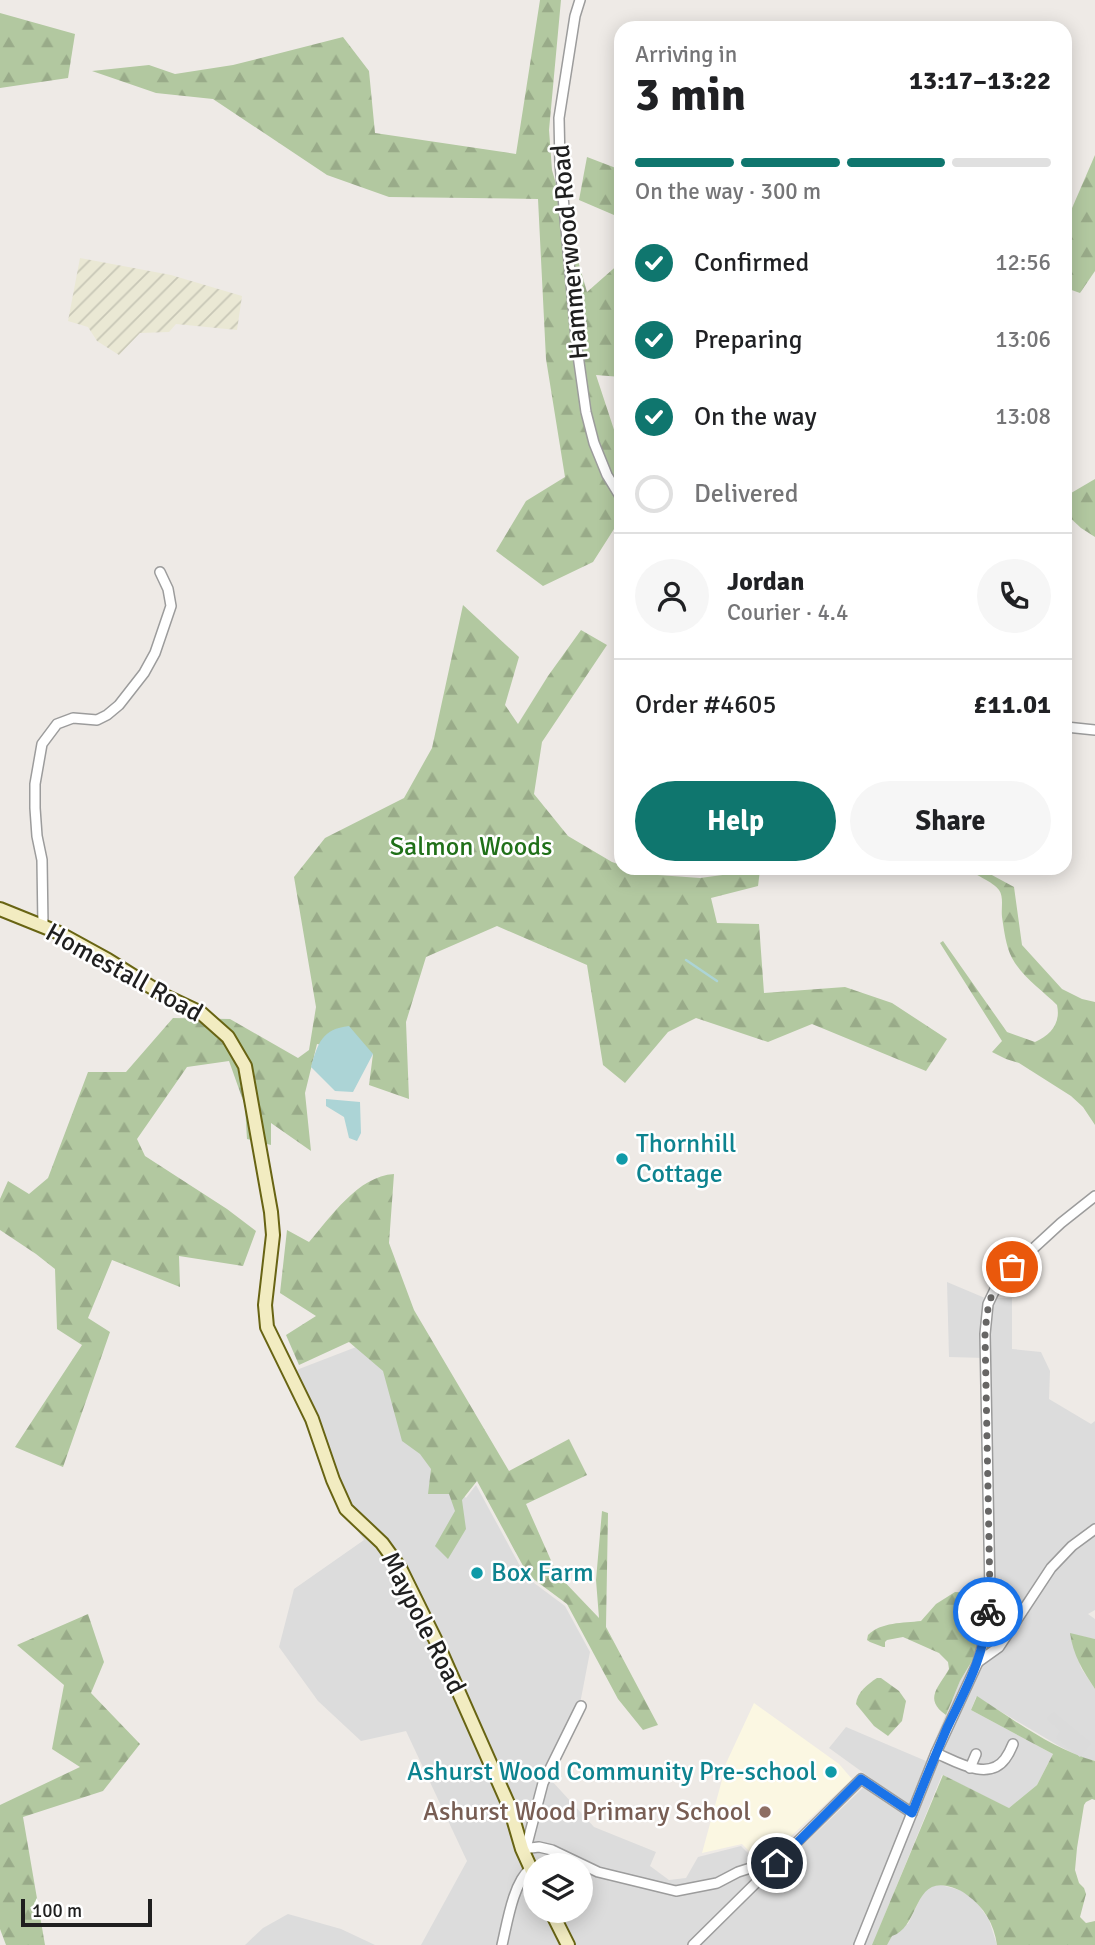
<!DOCTYPE html>
<meta charset="utf-8">
<style>
:root{--surface:#fff;--page:#f6f6f6;--text:#202124;--muted:#757577;--line:#e0e0e0;--accent:#0f766e}
body{margin:0;font-family:Signika,sans-serif;background:var(--page);color:var(--text);height:100vh;display:flex;flex-direction:column;font-size:26px;white-space:nowrap}
*{box-sizing:border-box;margin:0}
p{font-size:23px;color:var(--muted)}
.icon{flex:none;width:38px;height:38px;fill:none;stroke:currentColor;stroke-width:2;stroke-linecap:round;stroke-linejoin:round}
.map{position:relative;flex:1;overflow:hidden}
.details{position:absolute;left:614px;top:21px;width:458px;height:854px;display:flex;flex-direction:column;background:var(--surface);border-radius:21px;box-shadow:0 4px 18px #0003}
.details>*{flex:none}
.tools{position:absolute;left:523px;top:1853px;display:grid;gap:14px}
.tools a{display:grid;place-items:center;width:70px;height:70px;border-radius:50%;background:var(--surface);box-shadow:0 4px 18px #0003;font-size:35px}
.scale{position:absolute;left:21px;bottom:18px;width:131px;box-sizing:border-box;padding-left:7px;border:4px solid #1f1f1f;border-top:0;font-size:19px;line-height:24px;white-space:nowrap;color:#1f1f1f;-webkit-text-stroke:5px #fff;paint-order:stroke}
.pin{position:absolute;display:grid;place-items:center;width:60px;height:60px;color:#fff;margin:-30px;border:4px solid #fff;border-radius:50%;box-shadow:0 2px 7px #0007}
.courier{position:absolute;display:grid;place-items:center;width:70px;height:70px;margin:-35px;border:5px solid #1a73e8;border-radius:50%;background:#fff;color:#222;box-shadow:0 2px 9px #0007}
.head em{font-style:normal;font-weight:700}
.head div{display:flex;flex-direction:column-reverse}
.head{display:flex;align-items:center;justify-content:space-between;height:119px;padding:0 21px}
h1{font-size:46px;font-weight:700;line-height:52px}
.bar{display:grid;grid-template-columns:repeat(4,1fr);gap:10px 7px;align-content:center;height:84px;padding:0 21px}
.bar i{height:9px;border-radius:5px;background:var(--line)}
.bar .active{background:var(--accent)}
.bar p{grid-column:span 4}
.line{display:flex;align-items:center;gap:18px;padding:0 21px;border-top:2px solid var(--line)}
.line div{flex:1}
.round{display:grid;place-items:center;flex:none;width:74px;height:74px;border-radius:37px;background:var(--page)}
ol{padding:0 21px;list-style:none}
li{display:flex;align-items:center;gap:21px;height:77px}
li p{margin-inline-start:auto}
li .icon{padding:7px;border-radius:50%;background:var(--accent);color:#fff;stroke-width:4}
li:last-child{color:var(--muted)}
li i{width:38px;height:38px;border:4px solid var(--line);border-radius:50%}
.cta{display:flex;gap:14px;margin-top:auto;padding:14px 21px}
.cta a{flex:1;height:80px;border-radius:42px;background:var(--accent);color:#fff;font-size:28px;font-weight:700;line-height:80px;text-align:center}
.cta a+a{background:var(--page);color:var(--text)}
.map>svg:first-child{display:block}
</style>
<div class="map">
<svg width="1095" height="1945" viewBox="0 0 1095 1945">
<defs>
<pattern id="farmland-furrows" width="10" height="10" patternUnits="userSpaceOnUse" patternTransform="scale(1.75)"><rect width="10" height="10" fill="#eae8d4"/><path d="M-1 1l2-2M0 10L10 0M9 11l2-2" fill="none" stroke="#c8c7b6"/></pattern>
<pattern id="forest-firs" width="22" height="20" patternUnits="userSpaceOnUse" patternTransform="scale(1.75)"><rect width="22" height="20" fill="#b2c8a0"/><path d="M5 1l3.5 6h-7zM16 11l3.5 6h-7z" fill="#99ab89"/></pattern>
</defs>
<rect width="100%" height="100%" fill="#eeeae6"/>
<g fill="#dcdcdc" fill-rule="evenodd">
<path d="M947,1282L985,1298H1012V1349L1041,1352L1050,1371L1049,1399L1091,1424L1095,1421V1610L1088,1614L1095,1619V1639L1071,1634L1081,1668L1095,1689V1761L1080,1757L1059,1746L976,1697L971,1710L1053,1754L1037,1785L1009,1808L942,1775L879,1929L908,1924L923,1893L932,1886L941,1885L963,1891L976,1901L989,1920L997,1945H421L467,1861L406,1731L361,1741L318,1701L279,1647L294,1589L364,1540L335,1500L287,1378L299,1369L377,1339L410,1432L466,1498L476,1485L526,1577L565,1606L590,1652L577,1719L551,1780L594,1827L656,1852L650,1866L669,1880L686,1878L698,1857L741,1846L771,1876L872,1779L829,1748L846,1727L926,1761L960,1681L974,1659L988,1642L993,1580L985,1358L949,1357ZM536,1866H581V1911H536Z"/>
<polygon points="288,1914 341,1929 375,1945 245,1945 263,1928"/>
</g>
<polygon fill="#fbf7e2" points="754,1703 839,1764 852,1779 774,1852 756,1858 742,1844 702,1853 722,1780 722,1772"/>
<polygon fill="url(#farmland-furrows)" points="80,258 171,275 242,296 237,330 176,324 169,332 140,333 119,355 97,341 88,327 68,321"/>
<g fill="url(#forest-firs)">
<polygon points="540,0 561,0 549,130 552,170 587,292 621,262 621,377 596,375 621,451 621,518 593,562 543,586 496,551 526,501 565,477 546,359 538,199 389,197 327,175 213,99 156,93 92,71 149,65 175,74 233,65 343,37 369,71 375,133 516,154"/>
<polygon points="0,13 75,34 68,78 0,88"/>
<polygon points="1095,155 1095,271 1080,293 1066,288 1066,222"/>
<polygon points="587,157 621,170 621,218 579,200"/>
<polygon points="1095,479 1095,537 1081,528 1066,514 1066,496"/>
<polygon points="463,605 519,657 505,705 518,724 548,676 581,630 607,645 542,742 534,794 568,836 612,862 621,865 621,868 633,868 658,875 700,878 760,870 758,886 711,898 717,923 759,924 764,993 845,987 892,1003 947,1039 926,1071 812,1024 768,1042 696,1018 668,1032 625,1083 603,1065 587,965 497,926 426,957 406,1022 409,1099 369,1085 373,1054 317,1044 305,1093 311,1151 271,1123 271,1145 247,1139 245,1106 229,1061 187,1067 137,1139 145,1156 227,1209 256,1231 243,1266 179,1256 180,1287 112,1260 88,1318 110,1332 63,1467 15,1447 82,1345 57,1329 55,1269 36,1254 0,1230 0,1199 8,1181 29,1194 48,1178 88,1072 126,1072 173,1018 230,1019 298,1058 309,1050 316,1007 294,877 325,838 404,798 432,748"/>
<path d="M963,868H979L1014,887L1022,945L1062,989L1082,999L1095,1002V1125L1083,1107L1071,1096L1019,1063L1006,1059L992,1052L1002,1041L940,943L943,941L1007,1032L1035,1042C1051,1035 1061,1023 1057,1005C1043,991 1022,977 1012,958C1006,947 1004,930 1002,917C1001,908 1004,897 999,890C995,883 971,872 963,868Z"/>
<path d="M394,1174L389,1243L414,1310L509,1471L569,1439L587,1475L526,1504L557,1574L599,1618L596,1580L602,1511L608,1513L606,1627L658,1725L643,1730L618,1699L567,1604L528,1575L477,1481L462,1500L466,1529L448,1559L435,1546L455,1511L449,1494H428L431,1469L420,1454L402,1441L383,1371L349,1342L299,1365L286,1335L316,1316L280,1293L287,1230L309,1242C331,1217 358,1176 394,1174Z"/>
<path d="M955,1592L981,1593L975,1656L960,1681L946,1715C923,1699 939,1687 949,1669L948,1662L939,1653L903,1637L887,1640L885,1642V1647H883L870,1642L867,1640L868,1635C881,1622 903,1623 921,1621L936,1604Z"/>
<polygon points="88,1614 104,1662 91,1693 140,1744 103,1791 23,1817 45,1945 6,1945 0,1929 0,1805 80,1767 52,1749 64,1685 17,1645"/>
<path d="M1070,1633L1095,1639V1689C1083,1671 1073,1655 1070,1633Z"/>
<path d="M877,1678H881L899,1691L906,1701L902,1721L888,1736L874,1726L856,1704C857,1692 868,1684 877,1678Z"/>
<path d="M977,1696C1014,1720 1052,1749 1095,1761V1800L1092,1799L1086,1802L1084,1805L1077,1848L1075,1870L1079,1883L1084,1888L1086,1894L1080,1917L1086,1923L1095,1921V1945H997C994,1924 984,1907 967,1895C961,1890 955,1888 947,1886C913,1879 919,1928 892,1936L887,1945H872L943,1775L1009,1808L1037,1785L1053,1754L971,1710Z"/>
</g>
<polygon fill="#dbdbdb" points="1053,1712 1091,1743 1080,1757 1056,1738 1061,1731 1047,1719"/>
<g fill="#acd4d6">
<path d="M349,1026L373,1054L353,1092L335,1091L311,1067C318,1043 322,1029 349,1026Z"/>
<polygon points="326,1099 360,1102 361,1133 357,1141 349,1138 344,1117 326,1106"/>
</g>
<g fill="none" stroke-linecap="round" stroke-linejoin="round">
<polyline stroke="#acd4d6" stroke-width="2.5" points="686,960 717,981"/>
<g stroke="#9c9c9c" stroke-width="12">
<g id="street">
<polyline points="580,0 575,16 559,118 560,164 577,348 586,412 594,443 607,475 621,498"/>
<polyline points="1066,727 1095,730"/>
<polyline points="43,926 42,860 37,836 35,808 35,784 42,744 57,724 73,718 97,720 107,715 119,705 144,673 155,653 171,606 168,589 160,572"/>
<polyline points="978,1662 999,1647 1051,1568 1072,1546 1095,1529"/>
<path d="M936,1753C955,1761 988,1782 1005,1759C1008,1755 1011,1749 1013,1744"/>
<polyline points="970,1768 976,1754"/>
<polyline points="526,1848 543,1783 581,1706"/>
<polyline points="522,1849 539,1847 552,1850 598,1872 676,1891 717,1883 738,1872 769,1862 777,1863"/>
<path d="M502,1945C507,1924 513,1883 530,1869"/>
<polyline points="693,1945 861,1779 912,1813"/>
<polyline points="859,1945 936,1753 978,1662 984,1639 990,1593 985,1334 988,1304 1000,1279 1061,1223 1095,1196"/>
</g>
</g>
<g stroke="#686413" stroke-width="16">
<g id="secondary">
<polyline points="0,909 57,932 108,960 167,997 201,1013 228,1037 245,1066 271,1212 273,1235 265,1305 267,1327 312,1419 333,1480 346,1509 382,1543 400,1568 437,1643 510,1808 522,1849 536,1880"/>
<polyline points="551,1911 568,1945"/>
</g>
</g>
<use href="#street" stroke="#fff" stroke-width="9"/>
<use href="#secondary" stroke="#f2ecc1" stroke-width="12"/>
</g>
<g fill="none" stroke-linecap="round" stroke-linejoin="round">
<path stroke="#676665" stroke-width="7" stroke-dasharray="0 12.6" d="M988,1612L990,1593L985,1334C988,1302 989,1291 1012,1267"/>
<path stroke="#1a73e8" stroke-width="9" d="M777,1863L861,1779L912,1813C923,1785 935,1756 947,1728C966,1688 984,1658 988,1612"/>
</g>
<g fill="#0f9aa8" stroke="#fff" stroke-width="2.5">
<circle cx="622" cy="1159" r="7"/>
<circle cx="477" cy="1573" r="7"/>
<circle cx="831" cy="1772" r="7"/>
</g>
<circle fill="#8d6e63" stroke="#fff" stroke-width="2.5" cx="765" cy="1812" r="7"/>
<g text-anchor="middle" dominant-baseline="central" stroke-width="5" stroke-linejoin="round" paint-order="stroke">
<g font-size="26" fill="#1f1f1f" stroke="#fff">
<text transform="translate(570 252) rotate(-95)">Hammerwood Road</text>
<text transform="translate(124 973) rotate(29)">Homestall Road</text>
<text transform="translate(423 1623) rotate(63)">Maypole Road</text>
</g>
<g font-size="26" fill="#207019" stroke="#fff">
<text x="471" y="847">Salmon Woods</text>
</g>
<g font-size="26" fill="#0d838f" stroke="#fff" text-anchor="start">
<text x="636" y="1144">Thornhill<tspan x="636" dy="30">Cottage</tspan></text>
<text x="491" y="1573">Box Farm</text>
<text x="817" y="1772" text-anchor="end">Ashurst Wood Community Pre-school</text>
</g>
<g font-size="26" fill="#785e54" stroke="#fff" text-anchor="end">
<text x="751" y="1812">Ashurst Wood Primary School</text>
</g>
</g>
</svg>
<div class="tools">
<a><svg class="icon" aria-label="layers" viewBox="0 0 24 24"><path d="M12 4l9 5-9 5-9-5zM3 14l9 5 9-5"/></svg></a>
</div>
<div class="scale">100 m</div>
<div class="pin" style="left:1012px;top:1267px;background:#ea580c"><svg class="icon" aria-label="bag" viewBox="0 0 24 24"><path d="M5 8h14l-1 12H6zM9 8a3 3 0 0 1 6 0"/></svg></div>
<div class="pin" style="left:777px;top:1863px;background:#1f2937"><svg class="icon" aria-label="home" viewBox="0 0 24 24"><path d="M3 11l9-7 9 7M6 9v11h12V9"/></svg></div>
<div class="courier" style="left:988px;top:1612px"><svg class="icon" aria-label="bike" viewBox="0 0 24 24"><circle cx="6" cy="16" r="4"/><circle cx="18" cy="16" r="4"/><path d="M6 16l4-8h5l3 8M10 8l3 8H6M13 5h3"/></svg></div>
<section class="details">
<div class="head"><div><h1>3 min</h1><p>Arriving in</p></div><em>13:17–13:22</em></div>
<div class="bar"><i class="active"></i><i class="active"></i><i class="active"></i><i></i><p>On the way · 300 m</p></div>
<ol>
<li><svg class="icon" aria-label="check" viewBox="0 0 24 24"><path d="M5 12l5 5 9-10"/></svg>Confirmed<p>12:56</p></li>
<li><svg class="icon" aria-label="check" viewBox="0 0 24 24"><path d="M5 12l5 5 9-10"/></svg>Preparing<p>13:06</p></li>
<li><svg class="icon" aria-label="check" viewBox="0 0 24 24"><path d="M5 12l5 5 9-10"/></svg>On the way<p>13:08</p></li>
<li><i></i>Delivered</li>
</ol>
<div class="line" style="height:126px"><a class="round"><svg class="icon" aria-label="person" viewBox="0 0 24 24"><circle cx="12" cy="8" r="4"/><path d="M4 21q1-7 8-7t8 7"/></svg></a><div><b>Jordan</b><p>Courier · 4.4</p></div><a class="round"><svg class="icon" aria-label="phone" viewBox="0 0 24 24"><path d="M5 4h4l2 5-3 2q2 4 5 5l2-3 5 2v4C11 20 4 13 5 4z"/></svg></a></div>
<div class="line" style="height:91px"><div>Order #4605</div><b>£11.01</b></div>
<div class="cta"><a>Help</a><a>Share</a></div>
</section>
</div>
